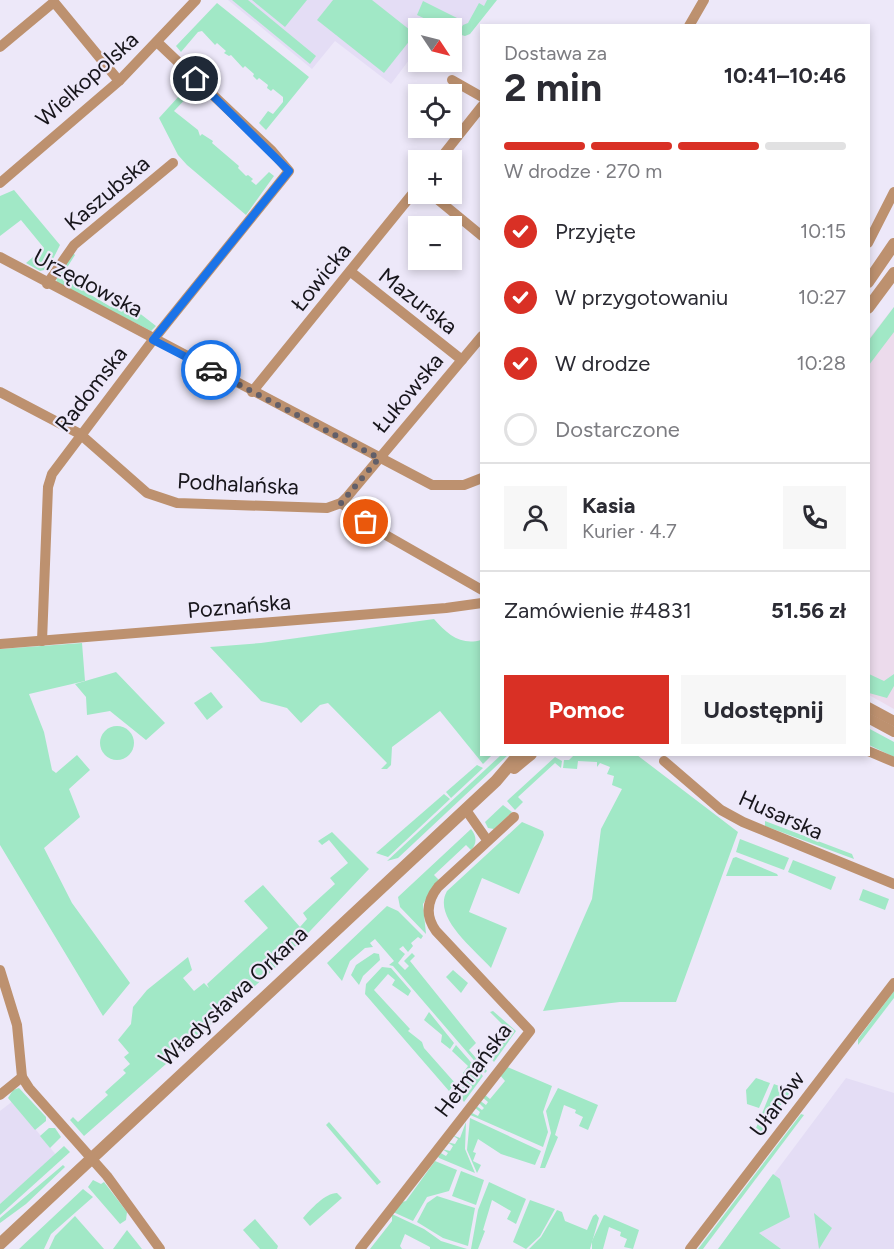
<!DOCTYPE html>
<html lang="pl">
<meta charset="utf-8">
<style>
:root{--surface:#fff;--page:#f7f7f7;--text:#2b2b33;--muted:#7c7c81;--line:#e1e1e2;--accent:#d93025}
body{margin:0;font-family:Figtree,sans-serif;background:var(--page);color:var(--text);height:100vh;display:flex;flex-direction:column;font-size:22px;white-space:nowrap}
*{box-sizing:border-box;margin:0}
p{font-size:20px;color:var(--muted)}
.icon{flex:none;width:33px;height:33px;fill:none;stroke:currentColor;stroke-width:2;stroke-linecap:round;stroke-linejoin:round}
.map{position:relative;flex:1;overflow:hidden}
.sheet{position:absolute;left:480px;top:24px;width:390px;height:732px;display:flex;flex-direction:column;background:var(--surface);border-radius:0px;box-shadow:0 3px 9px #0003}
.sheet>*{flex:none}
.needle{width:39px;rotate:125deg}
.tools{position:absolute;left:408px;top:18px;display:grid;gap:12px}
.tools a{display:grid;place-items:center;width:54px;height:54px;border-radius:0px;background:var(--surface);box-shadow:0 3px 9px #0003;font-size:30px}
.pin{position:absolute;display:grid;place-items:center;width:51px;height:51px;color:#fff;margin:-26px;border:3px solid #fff;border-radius:50%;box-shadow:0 2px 6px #0007}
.courier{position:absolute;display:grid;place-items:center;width:60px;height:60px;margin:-30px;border:4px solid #1a73e8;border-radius:50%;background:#fff;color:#222;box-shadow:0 2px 8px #0007}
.overview em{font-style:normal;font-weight:700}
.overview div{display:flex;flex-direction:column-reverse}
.overview{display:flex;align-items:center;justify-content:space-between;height:102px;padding:0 24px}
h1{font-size:39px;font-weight:700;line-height:45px}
.bar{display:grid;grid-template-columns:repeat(4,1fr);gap:9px 6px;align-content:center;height:72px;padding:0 24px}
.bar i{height:8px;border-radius:4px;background:var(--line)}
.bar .on{background:var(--accent)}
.bar p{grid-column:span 4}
.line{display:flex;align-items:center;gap:15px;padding:0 24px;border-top:2px solid var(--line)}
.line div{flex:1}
.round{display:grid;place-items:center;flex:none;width:63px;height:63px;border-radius:0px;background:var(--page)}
ol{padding:0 24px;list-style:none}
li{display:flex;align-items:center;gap:18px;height:66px}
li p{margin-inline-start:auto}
li .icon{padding:6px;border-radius:50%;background:var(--accent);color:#fff;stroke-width:4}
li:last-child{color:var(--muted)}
li i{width:33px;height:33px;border:3px solid var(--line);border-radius:50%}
.primary-button{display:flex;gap:12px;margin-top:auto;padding:12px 24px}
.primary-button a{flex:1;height:69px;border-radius:0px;background:var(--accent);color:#fff;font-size:24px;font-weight:700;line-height:69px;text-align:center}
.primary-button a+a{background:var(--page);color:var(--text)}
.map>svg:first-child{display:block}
</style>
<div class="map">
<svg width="894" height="1249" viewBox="0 0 894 1249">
<rect width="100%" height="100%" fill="#ede8f9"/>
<polygon fill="#ecdbec" points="894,307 894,709 869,695 868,340"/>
<g fill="#e4ddf5">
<polygon points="228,0 494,0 466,35 456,31 452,40 452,28 418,28 418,48 391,84 335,41 312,69"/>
<polygon points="846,1078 894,1093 894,1249 718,1249"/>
<polygon points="13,1101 56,1155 0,1204 0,1111"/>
</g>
<g fill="#a1e8c6">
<polygon points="232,0 248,0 316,56 310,64"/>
<polygon points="252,0 307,0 285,27"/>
<polygon points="333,0 372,0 415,34 384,73 317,20"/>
<polygon points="487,0 497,0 470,34 465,36 458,34 463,25 468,23 479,3 484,6"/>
<polygon points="423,1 461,20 455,33 452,28 445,28 417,15"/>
<polygon points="217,3 309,77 266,130 259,123 268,111 273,114 283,102 283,97 273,89 271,91 267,88 268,85 259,78 257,80 253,76 254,74 245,66 243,68 231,55 229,56 224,53 226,51 217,43 215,45 202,31 198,32 181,52 176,46"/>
<polygon points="190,84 195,89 174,111 198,130 200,136 202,134 213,141 212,143 239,166 238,168 246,176 248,175 253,179 251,181 256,185 269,172 274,176 246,215 187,165 178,155 159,118"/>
<polygon points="14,190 60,245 48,269 40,271 26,263 44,248 21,220 0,236 0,196"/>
<polygon points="73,253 75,255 61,277 111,307 120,298 156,326 151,331 57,283 56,277"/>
<polygon points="894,307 894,332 869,365 869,340"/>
<path d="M434,619C447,634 461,646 481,640L482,754L492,755L483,764L440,711L392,747L391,765L387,769H381L387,763L328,703L320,705L301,723L287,708L261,701L210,647L261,643Z"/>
<polygon points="82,643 85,681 29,694 44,732 52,770 56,773 77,755 90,770 69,789 80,817 44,848 72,903 130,983 103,1016 0,845 0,649"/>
<polygon points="116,672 165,723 146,740 110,711 87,715 86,697 75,684"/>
<polygon points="869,674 884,681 894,674 894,686 887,698 869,693"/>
<polygon points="211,692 223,707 207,720 194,703"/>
<circle cx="117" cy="743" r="17"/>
<polygon points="868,728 894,742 894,757 869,745"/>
<polygon points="501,755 508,755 398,858 387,861"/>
<polygon points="574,755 637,755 738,832 676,1002 620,1002 543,1011 592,899 601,829 622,789 612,785 614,776 607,774 610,767 600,763 597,767 597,762 578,761 577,769 563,768 564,760 569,760"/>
<polygon points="555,757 562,761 561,768 555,763 518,797 523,802 515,810 507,801"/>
<polygon points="477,765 483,768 451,798 446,792"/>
<polygon points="444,794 450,799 388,857 376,853"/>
<polygon points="503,805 512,812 494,829 488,828 485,822"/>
<polygon points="765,821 852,854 854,859 765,826"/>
<path d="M522,822L543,831L544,835L519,894L482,878L469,912L507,928L491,968C474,949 432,917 447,891Z"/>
<path d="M471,829C477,836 477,844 471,850L466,845L434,875L439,880L423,904L426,934L400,907L398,897Z"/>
<polygon points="332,832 369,869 273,970 84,1136 70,1120 73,1117 78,1122 108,1095 105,1092 126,1073 123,1070 130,1064 124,1057 129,1053 118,1040 131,1024 133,1007 147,990 188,957 192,970 183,978 194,991 204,983 209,988 207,984 268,928 244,901 263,885 300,927 307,919 303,913 335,884 330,878 348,863 329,840 322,845 318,841"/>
<polygon points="740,839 789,858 784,870 736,852"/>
<polygon points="736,857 777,874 778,876 726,876 733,858"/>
<polygon points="793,860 836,877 831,890 788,872"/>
<polygon points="863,889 889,899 885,910 859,900"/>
<polygon points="387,906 398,911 423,936 421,939 418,937 411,943 413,946 408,952 403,946 399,949 405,954 398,963 405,970 409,966 404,961 412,953 415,956 410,961 476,1043 469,1050 487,1071 485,1073 393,966 389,965 394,961 375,939 370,943 373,947 365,948 350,961 342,981 327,963"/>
<polygon points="374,953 379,954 380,960 363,976 359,985 351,975 356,965"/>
<polygon points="382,967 391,968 411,991 408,996 392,985 395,980 388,974 374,990 410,1029 408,1031 422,1042 424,1048 455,1083 449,1091 365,994 366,984"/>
<polygon points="453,970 468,983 461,993 446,977"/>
<polygon points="894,991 894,998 858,1045 858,1039"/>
<polygon points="493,1011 516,1031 494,1062 487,1054 504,1032 504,1026 490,1012"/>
<polygon points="429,1012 454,1043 450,1049 441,1042 442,1035 424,1020"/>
<polygon points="456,1045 483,1076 464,1102 458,1094 469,1078 463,1073 468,1066 452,1051"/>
<polygon points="505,1066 552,1086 543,1112 548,1132 543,1147 468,1114 470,1112 478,1116 480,1112 474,1107 475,1105 482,1110 484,1108 478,1102 479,1100 486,1105 488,1102 482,1097 484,1094 490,1099 505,1081 499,1074"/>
<polygon points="756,1078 770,1083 759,1108 747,1104 746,1090"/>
<polygon points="774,1084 791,1091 759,1135 754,1133"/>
<polygon points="19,1088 46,1117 46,1121 35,1130 8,1098 13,1090"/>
<polygon points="558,1088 598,1105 588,1130 579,1126 583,1117 575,1113 576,1110 564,1105 555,1135 558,1137 545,1168 540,1168 551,1133 546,1111"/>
<polygon points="801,1114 804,1115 703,1249 698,1249"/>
<polygon points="470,1118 541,1151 535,1165 501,1154 478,1139 473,1152 476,1153 473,1161 481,1165 477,1173 467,1150"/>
<polygon points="329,1122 381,1182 377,1185 326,1125"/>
<polygon points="466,1122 465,1149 475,1173 439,1158 437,1155 439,1152 446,1156 448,1153 442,1149 450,1151 453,1146 447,1142 455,1144 458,1139 452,1135 460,1138"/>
<polygon points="49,1128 55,1128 61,1137 50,1148 40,1136"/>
<polygon points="64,1146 70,1152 0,1215 0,1204"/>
<polygon points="435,1161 457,1170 449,1191 427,1197 413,1221 393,1212 402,1202 406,1201"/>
<polygon points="63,1165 65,1167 26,1204 0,1223 0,1218"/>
<polygon points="461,1171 484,1180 476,1205 452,1196"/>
<polygon points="773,1174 780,1179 790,1217 759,1233 781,1249 718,1249"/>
<polygon points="93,1180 101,1184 104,1182 127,1212 126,1220 120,1224 88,1187"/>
<polygon points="489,1182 526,1199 516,1224 507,1219 511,1211 492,1200 483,1230 485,1231 478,1249 471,1249 478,1210"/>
<polygon points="83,1189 93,1197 51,1234 44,1249 19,1249"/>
<path d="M337,1193L342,1198L310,1226L303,1218C311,1209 325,1193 337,1193Z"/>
<polygon points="437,1196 475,1208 468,1246 443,1238 417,1222 427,1203"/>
<polygon points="530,1200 555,1209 540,1236 526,1249 513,1242"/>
<polygon points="557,1210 562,1212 565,1221 587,1230 593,1216 596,1214 599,1218 590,1249 529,1249 541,1237"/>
<polygon points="814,1213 832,1228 819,1249"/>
<polygon points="392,1214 424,1229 441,1241 467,1249 430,1249 430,1247 405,1234 400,1246 402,1249 370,1249 392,1221"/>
<polygon points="604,1215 639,1230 633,1249 624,1247 627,1239 620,1236 621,1232 609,1227 603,1249 592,1249 592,1241"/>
<polygon points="75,1216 104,1249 49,1249 55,1236"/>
<polygon points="255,1219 278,1246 277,1249 260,1249 243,1230"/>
<polygon points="127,1230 142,1249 113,1249"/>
</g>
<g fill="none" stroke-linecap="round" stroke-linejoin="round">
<g stroke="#bd916f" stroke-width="10">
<polyline points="689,26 704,0"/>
<polyline points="0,47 54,2 119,81"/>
<polyline points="452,80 482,97"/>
<polyline points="439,160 482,106"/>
<polyline points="0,183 119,81 196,0"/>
<polyline points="431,194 482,236"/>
<polyline points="868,243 894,192"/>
<polyline points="0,257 432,485 464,485 482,478"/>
<polyline points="351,272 462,360"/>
<polyline points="47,284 74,245 173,163"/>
<polyline points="0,392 80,434 147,493 177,503 327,508 341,503 347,497 482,336"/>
<polyline points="252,392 418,187"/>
<polyline points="341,503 384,534 482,590"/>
<polyline points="42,641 48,487 52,474 153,340 289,171 272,151 157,42"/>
<polyline points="0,644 446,608 482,603"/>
<polyline points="868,707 894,721"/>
<polyline points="868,718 894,732"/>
<polyline points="868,751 894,762"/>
<polyline points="664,761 721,810 743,822 894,884"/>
<polyline points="466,810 487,840"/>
<polyline points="0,970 17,1025 22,1077 29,1088 107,1176 160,1249"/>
<polyline points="0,1095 22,1077"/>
<path d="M360,1249L530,1031L436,931C425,916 427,901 438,887L514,817"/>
<polyline points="690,1249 894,983"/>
</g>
<g stroke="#bd916f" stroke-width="12">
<polyline points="868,282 894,244"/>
<polyline points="868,308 894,273"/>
<polyline points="514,768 531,754"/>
<polyline points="0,1244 496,781 519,754"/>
</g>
</g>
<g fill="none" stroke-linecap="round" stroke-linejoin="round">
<polyline stroke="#625f69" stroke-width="6" stroke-dasharray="0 10.8" points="211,370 379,458 341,503 366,522"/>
<polyline stroke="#1a73e8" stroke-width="8" points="196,79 289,171 153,340 211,370"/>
</g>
<g text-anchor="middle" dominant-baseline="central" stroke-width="4.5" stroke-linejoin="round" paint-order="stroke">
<g font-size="22" fill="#17151b" stroke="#ede8f9">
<text transform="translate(87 79) rotate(-42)">Wielkopolska</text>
<text transform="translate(107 193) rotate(-40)">Kaszubska</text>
<text transform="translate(321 277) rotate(-51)">Łowicka</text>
<text transform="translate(88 283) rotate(28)">Urzędowska</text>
<text transform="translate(418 301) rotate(38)">Mazurska</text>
<text transform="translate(91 389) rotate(-52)">Radomska</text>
<text transform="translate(408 393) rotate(-50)">Łukowska</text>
<text transform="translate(238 484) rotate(3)">Podhalańska</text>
<text transform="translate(239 606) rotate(-5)">Poznańska</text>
<text transform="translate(781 815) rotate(24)">Husarska</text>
<text transform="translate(233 996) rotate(-43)">Władysława Orkana</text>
<text transform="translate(473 1070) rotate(-53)">Hetmańska</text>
<text transform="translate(777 1104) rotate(-53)">Ułanów</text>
</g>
</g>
</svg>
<div class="tools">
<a><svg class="needle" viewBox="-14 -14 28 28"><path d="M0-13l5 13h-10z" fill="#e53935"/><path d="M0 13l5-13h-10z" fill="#7c7c81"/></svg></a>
<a><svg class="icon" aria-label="locate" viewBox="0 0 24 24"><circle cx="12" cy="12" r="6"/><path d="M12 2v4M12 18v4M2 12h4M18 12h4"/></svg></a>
<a>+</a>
<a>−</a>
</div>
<div class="pin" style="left:366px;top:522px;background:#ea580c"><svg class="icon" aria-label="bag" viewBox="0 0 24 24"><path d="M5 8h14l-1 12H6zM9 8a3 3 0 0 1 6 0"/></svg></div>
<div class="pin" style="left:196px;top:79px;background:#1f2937"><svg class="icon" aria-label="home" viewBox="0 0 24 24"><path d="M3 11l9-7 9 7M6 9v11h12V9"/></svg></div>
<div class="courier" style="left:211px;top:370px"><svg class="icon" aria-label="car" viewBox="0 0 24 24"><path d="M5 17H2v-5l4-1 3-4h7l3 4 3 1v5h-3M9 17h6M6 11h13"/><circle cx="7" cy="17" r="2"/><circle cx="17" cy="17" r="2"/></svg></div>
<section class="sheet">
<div class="overview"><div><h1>2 min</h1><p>Dostawa za</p></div><em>10:41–10:46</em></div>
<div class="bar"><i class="on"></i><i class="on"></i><i class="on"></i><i></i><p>W drodze · 270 m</p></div>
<ol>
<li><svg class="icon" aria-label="check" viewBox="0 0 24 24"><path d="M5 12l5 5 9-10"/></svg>Przyjęte<p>10:15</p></li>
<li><svg class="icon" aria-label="check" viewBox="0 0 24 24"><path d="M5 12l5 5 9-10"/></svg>W przygotowaniu<p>10:27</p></li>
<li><svg class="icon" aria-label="check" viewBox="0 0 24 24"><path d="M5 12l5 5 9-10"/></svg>W drodze<p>10:28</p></li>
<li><i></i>Dostarczone</li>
</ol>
<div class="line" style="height:108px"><a class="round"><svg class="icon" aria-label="person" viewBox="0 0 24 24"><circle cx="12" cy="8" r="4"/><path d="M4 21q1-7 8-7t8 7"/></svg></a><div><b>Kasia</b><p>Kurier · 4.7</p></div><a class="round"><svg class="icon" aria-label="phone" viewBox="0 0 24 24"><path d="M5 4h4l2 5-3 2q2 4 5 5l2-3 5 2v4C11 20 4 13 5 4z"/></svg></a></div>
<div class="line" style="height:78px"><div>Zamówienie #4831</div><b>51.56 zł</b></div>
<div class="primary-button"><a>Pomoc</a><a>Udostępnij</a></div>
</section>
</div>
